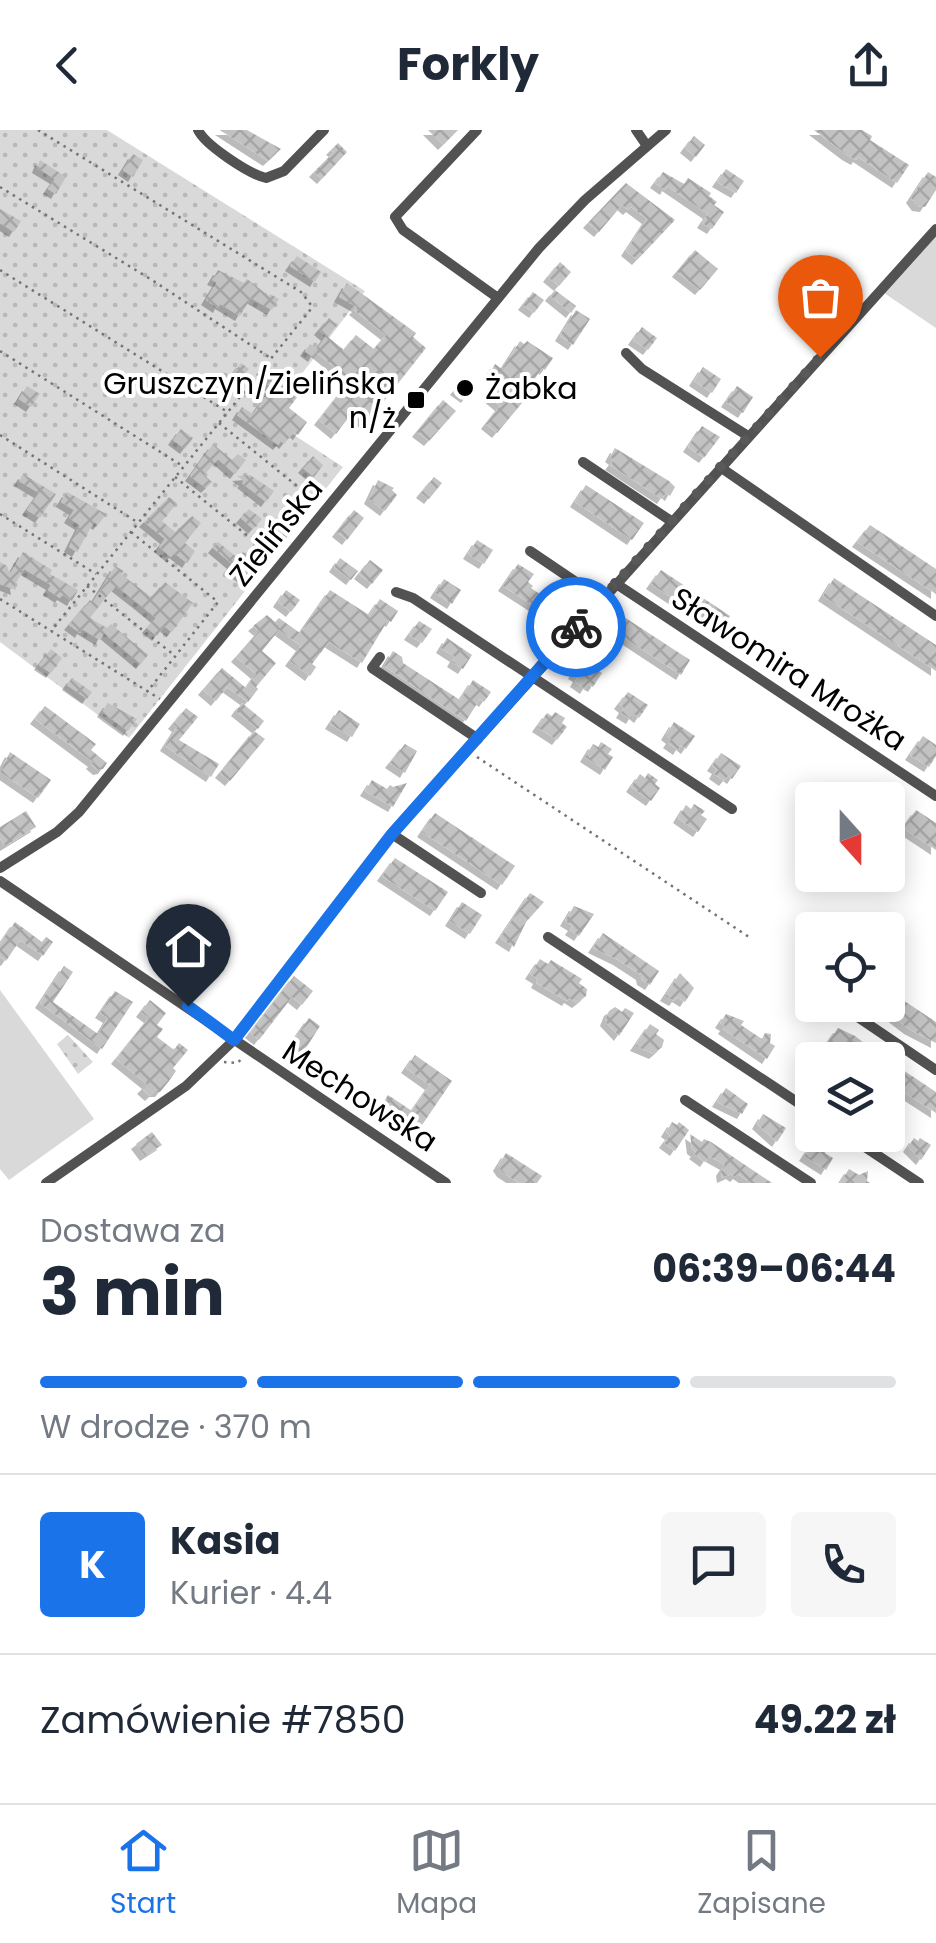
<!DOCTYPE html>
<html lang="pl">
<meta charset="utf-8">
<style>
:root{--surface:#fff;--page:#f6f6f7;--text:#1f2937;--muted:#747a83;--line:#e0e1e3;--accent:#1a73e8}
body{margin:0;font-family:Poppins,sans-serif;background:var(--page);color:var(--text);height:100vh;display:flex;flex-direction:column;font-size:38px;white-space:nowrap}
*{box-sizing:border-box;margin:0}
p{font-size:32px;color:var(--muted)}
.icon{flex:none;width:55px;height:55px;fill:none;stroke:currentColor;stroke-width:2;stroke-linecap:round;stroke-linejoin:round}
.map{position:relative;height:1053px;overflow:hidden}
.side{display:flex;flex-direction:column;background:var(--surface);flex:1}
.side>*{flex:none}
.needle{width:65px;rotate:159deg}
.tools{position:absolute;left:795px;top:652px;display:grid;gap:20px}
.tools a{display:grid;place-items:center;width:110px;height:110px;border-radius:10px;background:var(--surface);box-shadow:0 5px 25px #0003;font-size:50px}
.pin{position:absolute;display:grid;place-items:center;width:85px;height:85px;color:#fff;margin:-102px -42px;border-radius:50% 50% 50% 0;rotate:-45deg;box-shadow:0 0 10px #0007}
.pin .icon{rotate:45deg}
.courier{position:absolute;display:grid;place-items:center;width:100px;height:100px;margin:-50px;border:8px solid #1a73e8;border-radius:50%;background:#fff;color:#222;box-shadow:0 2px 12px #0007}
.headline em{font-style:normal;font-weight:700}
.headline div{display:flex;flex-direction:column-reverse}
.headline{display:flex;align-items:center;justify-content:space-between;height:170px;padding:0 40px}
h1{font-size:65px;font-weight:700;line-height:75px}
.bar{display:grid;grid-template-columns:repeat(4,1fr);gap:15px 10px;align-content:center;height:120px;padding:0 40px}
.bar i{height:12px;border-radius:8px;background:var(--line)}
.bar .active{background:var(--accent)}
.bar p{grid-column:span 4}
.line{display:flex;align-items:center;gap:25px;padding:0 40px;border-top:2px solid var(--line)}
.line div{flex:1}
.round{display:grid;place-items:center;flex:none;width:105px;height:105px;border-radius:10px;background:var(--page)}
header{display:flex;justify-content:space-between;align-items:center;height:130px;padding:0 40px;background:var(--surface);font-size:45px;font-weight:700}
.dock{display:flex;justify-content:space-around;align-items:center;height:140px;border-top:2px solid var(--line);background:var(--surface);font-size:28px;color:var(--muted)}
.dock a{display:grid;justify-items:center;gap:5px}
.dock .active{color:var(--accent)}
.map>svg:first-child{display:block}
</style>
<header><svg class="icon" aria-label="back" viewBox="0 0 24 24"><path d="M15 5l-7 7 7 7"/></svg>Forkly<svg class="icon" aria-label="share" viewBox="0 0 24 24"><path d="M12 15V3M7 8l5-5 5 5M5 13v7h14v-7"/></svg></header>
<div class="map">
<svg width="936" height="1053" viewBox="0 0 936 1053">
<defs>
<pattern id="park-dots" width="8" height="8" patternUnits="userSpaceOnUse" patternTransform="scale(2.5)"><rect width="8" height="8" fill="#d9d9d9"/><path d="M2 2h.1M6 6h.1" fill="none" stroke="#b8b8b8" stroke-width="1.8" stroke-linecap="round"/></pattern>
<pattern id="building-cross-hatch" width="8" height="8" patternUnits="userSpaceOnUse" patternTransform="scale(2.5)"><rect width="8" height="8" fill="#c2c2c2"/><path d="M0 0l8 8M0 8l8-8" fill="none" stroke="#a5a5a5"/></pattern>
<filter id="shadow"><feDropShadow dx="-5" dy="5" stdDeviation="0" flood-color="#0004"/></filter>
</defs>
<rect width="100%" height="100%" fill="#fff"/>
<g fill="#d9d9d9">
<polygon points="936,105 936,198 884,163"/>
<polygon points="0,860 94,989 9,1050 0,1039"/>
</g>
<g fill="url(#park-dots)">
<polygon points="0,0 107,0 365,161 268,288 343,337 129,608 0,512"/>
<polygon points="68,905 93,932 78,944 57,914"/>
</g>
<g fill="url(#building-cross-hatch)" filter="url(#shadow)">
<polygon points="220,0 247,0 281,19 268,31"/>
<polygon points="428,0 458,0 443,15"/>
<polygon points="814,0 862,0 872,6 870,10 909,35 897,53 858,27 856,30 847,25"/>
<polygon points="694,6 705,15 696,27 685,18"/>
<polygon points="338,13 347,22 322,49 314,42 334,22 331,20"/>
<polygon points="133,24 143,30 133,47 123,40"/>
<polygon points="40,30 66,47 56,64 48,59 55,49 37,38"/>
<polygon points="726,39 744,51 736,63 717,52"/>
<polygon points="663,42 684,54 688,48 711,63 709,66 717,72 714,75 724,82 712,99 702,93 708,84 667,56 665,60 655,53"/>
<polygon points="928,42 936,47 936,60 925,77 917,76 911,68"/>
<polygon points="626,53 675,90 637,130 626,121 647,89 631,77 628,80 622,75 599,102 588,93"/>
<polygon points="0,79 21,91 14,102 0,93"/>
<polygon points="695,120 718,139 700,160 677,142"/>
<polygon points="297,126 321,142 315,152 290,136"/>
<polygon points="560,132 571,142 559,156 548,147"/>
<polygon points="218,140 244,153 247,149 269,166 270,164 279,169 272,180 251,168 240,186 220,174 218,178 206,170 217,152 212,150"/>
<polygon points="347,153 416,203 413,207 426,218 366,294 352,283 336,304 319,290 350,250 316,222 313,227 305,221 310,214 317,219 326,206 319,200 329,188 337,195 328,207 344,220 356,205 374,219 386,205 354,180 357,177 339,167"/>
<polygon points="555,160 576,176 571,183 550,166"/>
<polygon points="533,162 544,170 534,183 523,175"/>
<polygon points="576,180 590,189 573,215 560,206"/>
<polygon points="642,197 657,208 648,220 633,210"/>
<polygon points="520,211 524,214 527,211 553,228 545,240 542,238 530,256 533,258 528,266 497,303 486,294 500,276 488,266 502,249 491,241 495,234 502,239"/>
<polygon points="241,233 249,239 230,262 224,256"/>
<polygon points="703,237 721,249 712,263 694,251"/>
<polygon points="270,240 282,248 278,252 298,266 289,278 307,292 298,305 294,302 284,314 281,311 278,315 237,285 242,277 253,284 272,257 262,251"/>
<polygon points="465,248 475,256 466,268 455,260"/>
<polygon points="27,256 40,264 31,277 19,269"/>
<polygon points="737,256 753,267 743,283 726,272"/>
<polygon points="443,270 456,281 429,311 417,302"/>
<polygon points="702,296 720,307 704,328 688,317"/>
<polygon points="181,299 193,308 185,319 173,310"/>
<polygon points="213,314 232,330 238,324 246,330 235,344 218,329 204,345 212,352 206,358 190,346"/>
<polygon points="615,318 669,351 675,357 670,366 666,363 662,369 610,335 614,330 610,327"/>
<polygon points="313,326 323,335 314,347 303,338"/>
<polygon points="23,344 56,364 40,388 27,380 39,363 19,351"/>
<polygon points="250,345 274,361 266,372 242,353 244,351 237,346"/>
<polygon points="434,347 442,353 429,369 421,363"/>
<polygon points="378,350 394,358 392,360 397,365 385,381 369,369"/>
<polygon points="586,355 644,393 632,410 575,372"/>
<polygon points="67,362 106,384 98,395 94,392 77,422 69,417 80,395 69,388 74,380 61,372"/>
<polygon points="169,367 177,373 162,391 175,402 192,386 201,393 185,413 195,421 187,433 174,423 171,427 159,417 165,409 144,392"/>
<polygon points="249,379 262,389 253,399 241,388"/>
<polygon points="354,380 364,388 347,410 337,402"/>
<polygon points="870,395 936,439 936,464 857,412"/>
<polygon points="477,410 493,420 484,434 468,424"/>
<polygon points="218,412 239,429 243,422 257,433 245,449 229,438 232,434 213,418"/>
<polygon points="23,422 52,440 50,444 78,460 72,471 62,465 60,468 48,460 51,455 24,439 15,455 16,460 0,454 0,432 7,436 10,444"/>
<polygon points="340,428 358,441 351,450 334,437"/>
<polygon points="370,430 383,440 372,454 359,444"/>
<polygon points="518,434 534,444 528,452 533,456 531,458 553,473 558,465 565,470 567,475 557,491 503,456"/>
<polygon points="115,436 124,441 121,444 151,467 165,452 193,473 172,502 164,496 157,506 147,498 156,488 139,474 116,456 107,466 90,488 107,498 111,494 148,525 141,534 104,503 100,510 82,499 80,503 69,495 90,470 93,472"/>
<polygon points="661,440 730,486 720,500 651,454"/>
<polygon points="834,448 936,515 936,541 823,466"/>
<polygon points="444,449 461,460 452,474 435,463"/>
<polygon points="286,460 300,470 291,482 278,472"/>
<polygon points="330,460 369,485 380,469 398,481 391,492 388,490 362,533 329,512 312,534 316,537 310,546 290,531 301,516 279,500 262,521 276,533 256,557 258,559 248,572 227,557 216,571 203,560 222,538 246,558 256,544 236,527 259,501 253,496 267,485 275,492 279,488 300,503"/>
<polygon points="621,485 690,530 681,545 611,499"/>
<polygon points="419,491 432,499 422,513 409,505"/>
<polygon points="447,508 472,525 463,539 452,532 455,527 441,518"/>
<polygon points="51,519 62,528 51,543 39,535"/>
<polygon points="393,521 402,527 403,533 460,570 473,550 491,562 484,572 480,569 466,591 384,536"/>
<polygon points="582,530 602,543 593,557 588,554 585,559 575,552 578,547 573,544"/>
<polygon points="72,548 92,562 87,569 67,555"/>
<polygon points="628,562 648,575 639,588 634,584 631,589 621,583 624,578 619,574"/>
<polygon points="108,573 137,589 128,601 102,582"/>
<polygon points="242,573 264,591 258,599 236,581"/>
<polygon points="45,576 96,614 91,620 107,633 103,639 98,640 91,634 93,632 35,589"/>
<polygon points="186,578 198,587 179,610 219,634 211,647 165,616 177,597 173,594"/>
<polygon points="339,580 360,594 352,607 330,594"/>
<polygon points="555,582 565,588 562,593 567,597 557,610 537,597 547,583 552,586"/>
<polygon points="674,592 695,606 686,619 681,615 678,620 668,613 671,609 666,605"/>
<polygon points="254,601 265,609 230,651 220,643"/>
<polygon points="923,606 936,615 936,626 929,637 910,625"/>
<polygon points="601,612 612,619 608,624 613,627 605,640 585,627 593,614 598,617"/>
<polygon points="405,614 417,621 405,643 390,633"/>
<polygon points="10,622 51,650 38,668 0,642"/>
<polygon points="721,623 741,636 732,649 728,646 724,651 714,644 717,639 712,636"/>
<polygon points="648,643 658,650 655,654 660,658 651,671 631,657 640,644 645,648"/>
<polygon points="372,650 387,659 390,655 393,657 407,653 393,677 365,661"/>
<polygon points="885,659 902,671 888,692 888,670 878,670"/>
<polygon points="694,674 705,681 701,685 707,689 698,702 678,688 686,675 691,679"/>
<polygon points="916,680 936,693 936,720 903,698"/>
<polygon points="26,681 36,697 5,716 0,708 0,697"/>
<polygon points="435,683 515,736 502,755 422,702"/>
<polygon points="395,728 448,762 435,781 382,746"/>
<polygon points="530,763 544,772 526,792 514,817 500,808"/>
<polygon points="462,772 482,785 470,804 450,791"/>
<polygon points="574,776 594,784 579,806 570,800 573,796 565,791"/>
<polygon points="15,792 42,812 46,807 53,812 43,826 20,810 6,831 0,827 0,814"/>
<polygon points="603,803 659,841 650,855 642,850 641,845 618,830 593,818"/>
<polygon points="540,829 548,834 551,830 582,849 579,853 587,859 586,866 577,873 569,868 567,871 536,853 538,849 530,844"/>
<polygon points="64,836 73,842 53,872 98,904 108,888 100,883 115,861 133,872 102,919 40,873"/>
<polygon points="680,843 694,858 685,872 677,867 674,871 665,866"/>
<polygon points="294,846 313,861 302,875 292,867 259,910 250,903"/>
<polygon points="888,860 936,892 936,913 909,899 878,875 888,875"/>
<polygon points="150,870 166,883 157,895 163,899 157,907 174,920 179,913 188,920 173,938 176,941 169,951 160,962 154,962 150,966 142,959 147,954 116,929 149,888 141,882"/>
<polygon points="615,877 622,882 625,878 634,883 619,906 605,891 609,881"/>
<polygon points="726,884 744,891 741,895 762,909 765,903 771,904 770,913 775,916 767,929 723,899 725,896 720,893"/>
<polygon points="309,888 320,896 299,929 286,921"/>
<polygon points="650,894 659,900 656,904 664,910 662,917 654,924 635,916"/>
<polygon points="838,898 855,906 886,930 855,930 828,912"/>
<polygon points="415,925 452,951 420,998 398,984 396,988 380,978 388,965 412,981 430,955 406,938"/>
<polygon points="888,930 936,962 936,983 888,952"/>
<polygon points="726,958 748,974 742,984 717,972"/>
<polygon points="763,984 786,998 777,1012 757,994"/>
<polygon points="672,992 677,995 679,992 689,1000 675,1021 664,1013 670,1005 666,1002"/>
<polygon points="152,1002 162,1015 145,1026 136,1014"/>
<polygon points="690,1004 702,1012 704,1009 711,1012 772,1053 751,1053 738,1044 735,1047 731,1044 722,1048 721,1041 725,1035 709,1026 705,1032 694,1024 696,1022 692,1019"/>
<polygon points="914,1008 918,1011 920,1008 931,1015 921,1030 908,1017"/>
<polygon points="826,1013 825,1023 833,1028 826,1040 804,1026 810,1017 815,1020 819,1014"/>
<polygon points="506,1023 542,1046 537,1053 519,1053 502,1042 498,1036"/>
<polygon points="849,1039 859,1045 868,1041 867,1051 870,1053 840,1053"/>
</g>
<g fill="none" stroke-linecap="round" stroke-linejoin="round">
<g stroke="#747474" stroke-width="2.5" stroke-dasharray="2.5 5" stroke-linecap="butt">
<polyline points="38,0 301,162 311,175 311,179 51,501"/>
<polyline points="0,57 152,150 269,227"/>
<polyline points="0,140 226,281"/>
<polyline points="0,221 181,335"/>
<polyline points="219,293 318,373"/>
<polyline points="0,305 137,392"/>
<polyline points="175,347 249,407 266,412 306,362"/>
<polyline points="0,384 96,444"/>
<polyline points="131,402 218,472 147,562"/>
<polyline points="87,456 174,525"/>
<polyline points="0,469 160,569"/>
<polyline points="477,627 749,807"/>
<polyline points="224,932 237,933 243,928"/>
</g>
<g stroke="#525252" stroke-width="10">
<path d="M198,0C205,15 249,44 266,48L284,41L324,0"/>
<polyline points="477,0 395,87 403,100 498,168"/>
<polyline points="636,0 647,16"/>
<polyline points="626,223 642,239 748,306"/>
<polyline points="583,332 671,391"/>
<polyline points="720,337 936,486"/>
<polyline points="530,421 601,469"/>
<polyline points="615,453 936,666"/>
<polyline points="396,462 413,468 732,679"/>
<polyline points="380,527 372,538 478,609"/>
<polyline points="392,704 481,763"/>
<polyline points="0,738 57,702 79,682 539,118 585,70 666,0"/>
<polyline points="0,751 446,1053"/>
<polyline points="548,807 812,982"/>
<polyline points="801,849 812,857"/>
<polyline points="840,875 936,940"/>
<polyline points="685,970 811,1053"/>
<polyline points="847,1005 919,1053"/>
<polyline points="46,1053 186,956 234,910 392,704 936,99"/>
</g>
</g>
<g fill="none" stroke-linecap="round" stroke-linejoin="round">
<polyline stroke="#595959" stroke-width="10" stroke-dasharray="0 18" points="576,497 820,227"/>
<polyline stroke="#1a73e8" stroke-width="12" points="188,876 234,910 392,704 576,497"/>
</g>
<g fill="#000" stroke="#fff" stroke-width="4">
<circle cx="465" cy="258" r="10"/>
<rect x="406" y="260" width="20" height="20" rx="5"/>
</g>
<g text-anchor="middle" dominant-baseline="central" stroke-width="8" stroke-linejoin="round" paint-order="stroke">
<g font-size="30" fill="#000" stroke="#fff" text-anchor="end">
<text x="396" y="253">Gruszczyn/Zielińska<tspan x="396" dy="34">n/ż</tspan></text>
<text x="485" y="258" text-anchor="start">Żabka</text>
</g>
<g font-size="30" fill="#000" stroke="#fff">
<text transform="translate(276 402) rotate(-51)">Zielińska</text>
<text transform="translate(789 539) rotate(33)">Sławomira Mrożka</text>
<text transform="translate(360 966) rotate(33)">Mechowska</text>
</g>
</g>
</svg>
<div class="tools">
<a><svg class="needle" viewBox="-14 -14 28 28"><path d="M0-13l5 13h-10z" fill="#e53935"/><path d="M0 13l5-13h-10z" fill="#747a83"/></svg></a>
<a><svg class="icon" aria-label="locate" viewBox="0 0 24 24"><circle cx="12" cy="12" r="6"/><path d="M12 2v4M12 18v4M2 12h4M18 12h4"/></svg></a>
<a><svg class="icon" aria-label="layers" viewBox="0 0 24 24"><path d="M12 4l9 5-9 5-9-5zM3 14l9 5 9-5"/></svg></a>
</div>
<div class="pin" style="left:820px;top:227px;background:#ea580c"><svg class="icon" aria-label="bag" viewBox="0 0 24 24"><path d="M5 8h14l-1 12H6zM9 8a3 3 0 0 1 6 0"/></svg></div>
<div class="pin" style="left:188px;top:876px;background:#1f2937"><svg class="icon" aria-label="home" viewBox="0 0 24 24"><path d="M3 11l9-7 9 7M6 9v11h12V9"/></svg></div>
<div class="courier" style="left:576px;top:497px"><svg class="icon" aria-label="bike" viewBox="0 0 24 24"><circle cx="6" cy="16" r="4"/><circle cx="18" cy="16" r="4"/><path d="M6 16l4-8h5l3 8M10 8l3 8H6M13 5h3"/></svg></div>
</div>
<section class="side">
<div class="headline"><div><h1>3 min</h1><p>Dostawa za</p></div><em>06:39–06:44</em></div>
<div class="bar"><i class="active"></i><i class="active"></i><i class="active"></i><i></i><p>W drodze · 370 m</p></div>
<div class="line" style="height:180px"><b class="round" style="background:var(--accent);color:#fff">K</b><div><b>Kasia</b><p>Kurier · 4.4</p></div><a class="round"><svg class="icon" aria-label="chat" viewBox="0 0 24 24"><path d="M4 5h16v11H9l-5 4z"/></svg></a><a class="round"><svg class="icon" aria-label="phone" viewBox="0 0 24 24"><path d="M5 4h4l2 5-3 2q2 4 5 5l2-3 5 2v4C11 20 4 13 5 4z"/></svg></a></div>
<div class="line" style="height:130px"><div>Zamówienie #7850</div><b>49.22 zł</b></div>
</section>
<nav class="dock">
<a class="active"><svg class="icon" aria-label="home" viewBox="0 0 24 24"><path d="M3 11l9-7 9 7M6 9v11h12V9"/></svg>Start</a>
<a><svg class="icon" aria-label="map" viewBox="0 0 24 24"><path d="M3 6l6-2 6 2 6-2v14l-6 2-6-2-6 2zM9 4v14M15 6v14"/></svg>Mapa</a>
<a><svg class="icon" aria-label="saved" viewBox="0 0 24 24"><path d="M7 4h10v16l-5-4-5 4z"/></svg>Zapisane</a>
</nav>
